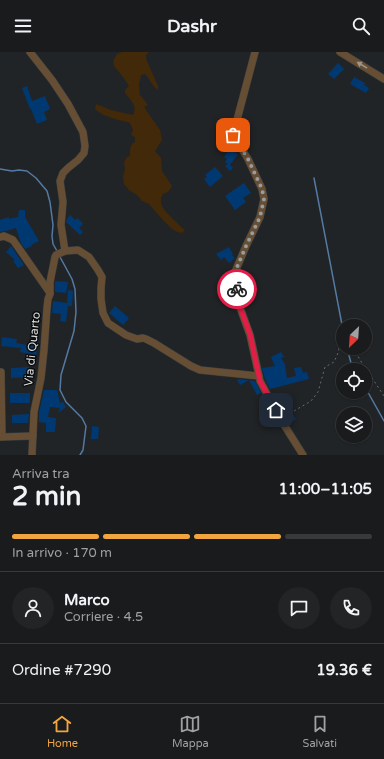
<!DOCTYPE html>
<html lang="it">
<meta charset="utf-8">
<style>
:root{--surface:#191b1c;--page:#222425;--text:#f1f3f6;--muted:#9fa1a3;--line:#37393b;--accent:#f1a540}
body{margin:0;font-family:"Varela Round",sans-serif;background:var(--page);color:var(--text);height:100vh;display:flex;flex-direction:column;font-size:15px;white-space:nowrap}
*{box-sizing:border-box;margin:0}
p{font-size:13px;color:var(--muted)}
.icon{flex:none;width:22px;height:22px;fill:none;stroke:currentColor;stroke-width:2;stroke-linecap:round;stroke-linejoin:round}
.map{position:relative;height:403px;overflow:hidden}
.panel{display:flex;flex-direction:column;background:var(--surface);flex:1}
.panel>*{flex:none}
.needle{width:26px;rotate:205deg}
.buttons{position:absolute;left:336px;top:267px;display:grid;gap:8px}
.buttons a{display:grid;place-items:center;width:36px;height:36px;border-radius:50%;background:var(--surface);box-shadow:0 1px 3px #0004,0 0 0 1px var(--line);font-size:20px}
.pin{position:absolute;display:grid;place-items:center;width:34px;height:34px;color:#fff;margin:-17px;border-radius:8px;box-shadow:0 2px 6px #0006}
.courier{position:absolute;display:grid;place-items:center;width:40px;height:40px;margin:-20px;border:3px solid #e11d48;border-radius:50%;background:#fff;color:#222;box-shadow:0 1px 5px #0007}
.summary em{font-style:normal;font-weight:800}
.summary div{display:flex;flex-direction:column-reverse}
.summary{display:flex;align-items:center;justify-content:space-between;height:68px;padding:0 12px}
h1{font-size:26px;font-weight:800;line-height:30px}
.bar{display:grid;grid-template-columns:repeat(4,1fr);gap:6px 4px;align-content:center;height:48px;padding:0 12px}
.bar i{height:5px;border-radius:3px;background:var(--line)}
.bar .selected{background:var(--accent)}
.bar p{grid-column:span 4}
.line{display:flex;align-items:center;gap:10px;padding:0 12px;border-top:1px solid var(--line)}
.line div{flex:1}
.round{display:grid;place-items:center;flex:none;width:42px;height:42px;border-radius:21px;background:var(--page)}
header{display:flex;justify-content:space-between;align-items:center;height:52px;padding:0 12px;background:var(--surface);font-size:18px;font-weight:800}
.menu{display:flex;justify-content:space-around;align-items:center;height:56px;border-top:1px solid var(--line);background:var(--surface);font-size:11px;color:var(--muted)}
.menu a{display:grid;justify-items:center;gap:2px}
.menu .selected{color:var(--accent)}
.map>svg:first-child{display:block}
</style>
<header><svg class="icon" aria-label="menu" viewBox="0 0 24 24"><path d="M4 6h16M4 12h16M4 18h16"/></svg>Dashr<svg class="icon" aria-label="search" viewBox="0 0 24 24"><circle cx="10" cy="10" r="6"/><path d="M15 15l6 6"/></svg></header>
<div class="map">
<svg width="384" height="403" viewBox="0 0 384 403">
<rect width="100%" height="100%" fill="#212426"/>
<path fill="#412909" d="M122,0H149L146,3V7L158,34V38C151,33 151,28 145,22L141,23L139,32L140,43L148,53L144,55L160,78L162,88L155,99L161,106L162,119L172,134L168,140L163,142C157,152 165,159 173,167C177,171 180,174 185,178L182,181L177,180L171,176L162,167L149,152L142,149L137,143L129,138L124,132L123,125L125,117L124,110L127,105L130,104V97L132,92L135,90V85L131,83L133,78L130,71C119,67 104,66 95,57L96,52L111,58L133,63C138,54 130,47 125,41V38L129,34L123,25L114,14L113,9L117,2Z"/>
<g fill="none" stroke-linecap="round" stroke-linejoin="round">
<g stroke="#5479a2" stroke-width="1.5">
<polyline points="0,117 12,119 19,118 27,119 36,126 47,139 50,150 53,173 52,184 53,192 57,199"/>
<polyline points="314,126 343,278"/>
<polyline points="60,205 72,227 75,237 76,260 74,279 61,323 60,338 66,350 82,366 86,374 83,398 80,403"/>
<polyline points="347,296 351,311 355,318"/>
<polyline points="365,335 384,369"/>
</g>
</g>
<g fill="#003971">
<polygon points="338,11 344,17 334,27 328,22"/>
<polygon points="354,25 365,31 364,33 369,36 366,41 350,32"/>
<polygon points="27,34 32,49 45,44 50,57 44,60 47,68 37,72 31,57 30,57 22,36"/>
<polygon points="230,97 238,102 230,113 233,116 230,119 225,114 228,112 225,110 227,107 224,105"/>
<polygon points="215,115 223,124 210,135 204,127 207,125 205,123"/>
<polygon points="244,131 251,141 243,146 246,150 235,158 225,144"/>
<polygon points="19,158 25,158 25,165 39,189 31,193 32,194 25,197 21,191 16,176 6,179 0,180 0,168 9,165 9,167 18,165"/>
<polygon points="70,163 75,168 78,166 83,172 79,176 83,180 80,183 66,170 67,167"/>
<polygon points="11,194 24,213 18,216 13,209 15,208 6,200"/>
<polygon points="229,195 233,202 232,203 235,206 229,211 224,205 221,208 216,202"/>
<polygon points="55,229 68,230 66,241 55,240"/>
<polygon points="68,238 73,239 72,254 68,254 66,270 60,269 61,262 52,261 53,249 67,251"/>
<polygon points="115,254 129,266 123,273 109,261"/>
<polygon points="2,285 17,287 16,291 38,295 36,303 20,300 21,296 1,294"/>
<polygon points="281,300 284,305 281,306 285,312 287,326 296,324 294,316 301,315 303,321 307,320 309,327 270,337 265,327 262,316 275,314 271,305"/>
<polygon points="29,315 30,325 11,326 11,316"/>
<polygon points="239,327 255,329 261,341 257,343 249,328 240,333 237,328"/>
<polygon points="44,338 57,338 60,351 63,350 66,355 58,361 60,356 50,355 48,365 56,366 55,380 46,380 46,371 39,370 39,361"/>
<rect x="10" y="341" width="20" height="10"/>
<polygon points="283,346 296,367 291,370 287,364 285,366 277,349"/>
<polygon points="29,362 28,371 12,371 12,363"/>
<polygon points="92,374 99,375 98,387 91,387"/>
</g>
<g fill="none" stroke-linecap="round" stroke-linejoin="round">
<g stroke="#3b3e3f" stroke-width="8">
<g id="minor">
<polyline points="30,0 52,28 68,52 83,80 85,94 84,101 78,108 68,116 63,121 60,129 63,150 61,173 65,199"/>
<polyline points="255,0 233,83 248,107 262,137 264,147 260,165 246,194 235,220 238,250 250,283 259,324"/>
<polyline points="340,0 384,27"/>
<polyline points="0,185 4,184 13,188 50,241"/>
<polyline points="1,320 2,385"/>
<polyline points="0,385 33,384"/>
<polyline points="32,403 34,360 41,326 44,298 47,256 48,247 50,242 50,230 55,205 56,203 65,199 78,198 89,205 98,218 102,225 101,236 101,247 103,261 108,271 126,283 137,287 143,286 146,287 154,291 191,314 200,318 259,324 260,329 281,368 303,403"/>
</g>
</g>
<g stroke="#696b6d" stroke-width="1" stroke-dasharray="2 3" stroke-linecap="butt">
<polyline points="353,296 362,311 384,344"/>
<polyline points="294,359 311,349 318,340 325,315 334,310 338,301 341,287 343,287"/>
</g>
<use href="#minor" stroke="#654e34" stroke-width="7"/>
</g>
<defs><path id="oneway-solid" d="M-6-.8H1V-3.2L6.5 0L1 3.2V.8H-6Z"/></defs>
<use fill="#9f9488" href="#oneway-solid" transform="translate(362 13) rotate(-149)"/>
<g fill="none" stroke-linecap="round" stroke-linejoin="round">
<polyline stroke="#999b9c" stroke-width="4" stroke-dasharray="0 7.2" points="233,83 248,107 262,137 264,147 260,165 246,194 235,220 237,237"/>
<polyline stroke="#e11d48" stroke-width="5" points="237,237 238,250 250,282 260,329 276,358"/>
</g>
<g text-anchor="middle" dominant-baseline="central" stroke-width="3" stroke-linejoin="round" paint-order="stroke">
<g font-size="12" fill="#d9dbdc" stroke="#0c0d0e">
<text transform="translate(32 297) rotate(-84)">Via di Quarto</text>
</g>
</g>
</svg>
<div class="buttons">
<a><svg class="needle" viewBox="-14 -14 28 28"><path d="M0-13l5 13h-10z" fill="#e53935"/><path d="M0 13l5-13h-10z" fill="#9fa1a3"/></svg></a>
<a><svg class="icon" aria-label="locate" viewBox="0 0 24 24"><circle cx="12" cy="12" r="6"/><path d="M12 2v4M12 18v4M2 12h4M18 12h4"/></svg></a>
<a><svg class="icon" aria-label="layers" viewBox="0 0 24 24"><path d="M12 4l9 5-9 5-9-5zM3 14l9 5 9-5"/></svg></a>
</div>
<div class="pin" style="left:233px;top:83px;background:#ea580c"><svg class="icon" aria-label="bag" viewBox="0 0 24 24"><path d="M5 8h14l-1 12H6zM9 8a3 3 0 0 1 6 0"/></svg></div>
<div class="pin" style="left:276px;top:358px;background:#1f2937"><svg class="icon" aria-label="home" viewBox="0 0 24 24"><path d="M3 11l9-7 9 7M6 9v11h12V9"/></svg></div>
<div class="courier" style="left:237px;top:237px"><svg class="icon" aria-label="bike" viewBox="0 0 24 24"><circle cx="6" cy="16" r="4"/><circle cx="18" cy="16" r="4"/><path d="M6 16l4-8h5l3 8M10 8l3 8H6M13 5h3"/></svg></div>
</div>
<section class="panel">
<div class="summary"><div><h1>2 min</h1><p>Arriva tra</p></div><em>11:00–11:05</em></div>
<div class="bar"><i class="selected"></i><i class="selected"></i><i class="selected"></i><i></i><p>In arrivo · 170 m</p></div>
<div class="line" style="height:72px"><a class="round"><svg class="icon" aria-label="person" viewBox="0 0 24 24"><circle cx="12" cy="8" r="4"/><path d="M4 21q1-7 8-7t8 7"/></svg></a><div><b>Marco</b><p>Corriere · 4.5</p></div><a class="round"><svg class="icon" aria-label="chat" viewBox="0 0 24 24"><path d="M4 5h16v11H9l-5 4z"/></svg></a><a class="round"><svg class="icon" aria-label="phone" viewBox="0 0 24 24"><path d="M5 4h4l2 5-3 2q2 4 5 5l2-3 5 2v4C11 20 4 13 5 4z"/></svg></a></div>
<div class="line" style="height:52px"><div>Ordine #7290</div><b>19.36 €</b></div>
</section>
<nav class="menu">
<a class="selected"><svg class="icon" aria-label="home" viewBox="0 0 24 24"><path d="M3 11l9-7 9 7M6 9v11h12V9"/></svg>Home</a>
<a><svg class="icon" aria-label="map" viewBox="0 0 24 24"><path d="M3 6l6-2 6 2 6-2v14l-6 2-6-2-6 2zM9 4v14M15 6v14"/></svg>Mappa</a>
<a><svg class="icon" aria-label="saved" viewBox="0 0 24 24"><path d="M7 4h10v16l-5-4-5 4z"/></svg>Salvati</a>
</nav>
